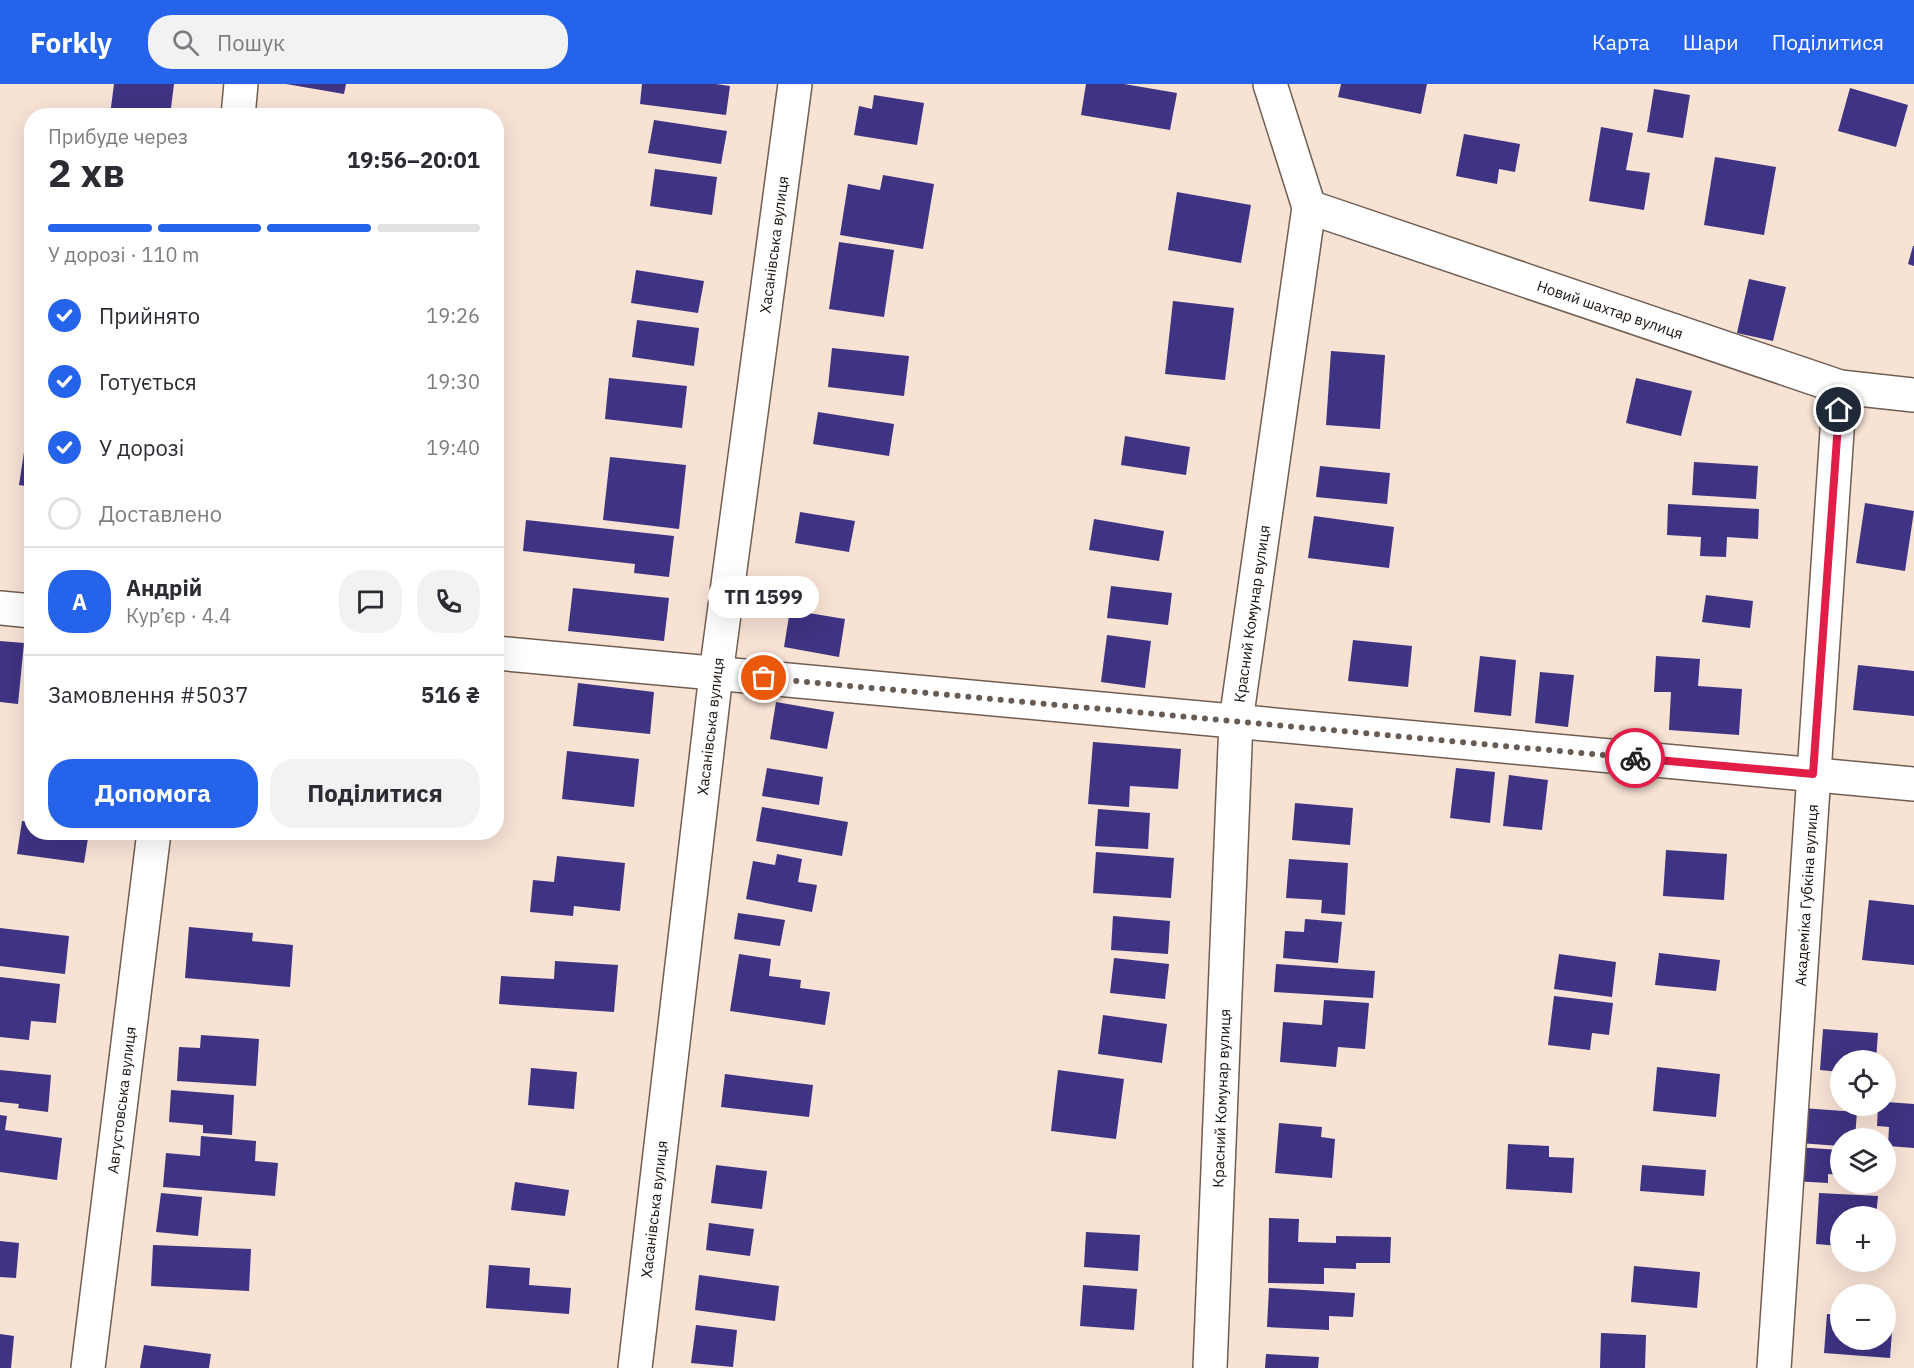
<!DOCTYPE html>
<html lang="uk">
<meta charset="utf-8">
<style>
:root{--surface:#fff;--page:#f2f2f3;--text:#2b2b33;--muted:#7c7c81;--line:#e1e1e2;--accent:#2563eb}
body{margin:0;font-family:"IBM Plex Sans",sans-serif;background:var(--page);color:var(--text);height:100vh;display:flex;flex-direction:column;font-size:22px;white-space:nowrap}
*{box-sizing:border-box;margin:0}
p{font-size:20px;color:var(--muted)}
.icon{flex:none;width:33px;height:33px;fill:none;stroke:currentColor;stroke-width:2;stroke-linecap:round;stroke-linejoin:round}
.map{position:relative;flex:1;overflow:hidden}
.details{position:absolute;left:24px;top:24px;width:480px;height:732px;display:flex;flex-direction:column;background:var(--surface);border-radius:24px;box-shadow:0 6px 24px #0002}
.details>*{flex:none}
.tools{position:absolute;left:1830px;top:966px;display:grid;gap:12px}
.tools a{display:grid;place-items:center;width:66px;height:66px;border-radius:50%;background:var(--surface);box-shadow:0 6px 24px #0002;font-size:30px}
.pin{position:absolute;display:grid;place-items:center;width:51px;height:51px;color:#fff;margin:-26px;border:3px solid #fff;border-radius:50%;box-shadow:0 2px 6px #0007}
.courier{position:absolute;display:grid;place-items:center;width:60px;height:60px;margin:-30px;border:4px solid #e11d48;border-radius:50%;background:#fff;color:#222;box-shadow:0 2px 8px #0007}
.bubble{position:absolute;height:42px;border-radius:21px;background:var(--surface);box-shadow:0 6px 24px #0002;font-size:20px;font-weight:700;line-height:42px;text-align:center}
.overview em{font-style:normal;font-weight:700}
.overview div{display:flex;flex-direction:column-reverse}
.overview{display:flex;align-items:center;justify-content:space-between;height:102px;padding:0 24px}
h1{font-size:39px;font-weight:700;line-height:45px}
.bar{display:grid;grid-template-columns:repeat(4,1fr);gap:9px 6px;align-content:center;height:72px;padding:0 24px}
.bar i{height:8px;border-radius:4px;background:var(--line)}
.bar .on{background:var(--accent)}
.bar p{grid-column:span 4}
.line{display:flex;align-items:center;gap:15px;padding:0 24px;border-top:2px solid var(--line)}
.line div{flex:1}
.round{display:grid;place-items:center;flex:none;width:63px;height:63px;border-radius:24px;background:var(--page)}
ol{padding:0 24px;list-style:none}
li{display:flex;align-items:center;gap:18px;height:66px}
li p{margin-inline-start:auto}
li .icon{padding:6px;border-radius:50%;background:var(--accent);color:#fff;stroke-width:4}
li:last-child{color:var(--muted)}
li i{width:33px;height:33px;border:3px solid var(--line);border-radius:50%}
.action{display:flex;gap:12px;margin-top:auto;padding:12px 24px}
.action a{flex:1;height:69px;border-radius:24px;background:var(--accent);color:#fff;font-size:24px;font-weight:700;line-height:69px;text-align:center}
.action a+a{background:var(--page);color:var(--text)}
header{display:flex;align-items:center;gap:36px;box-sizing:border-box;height:84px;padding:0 30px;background:var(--accent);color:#fff}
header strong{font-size:28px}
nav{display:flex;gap:33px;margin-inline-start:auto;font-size:21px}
.search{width:420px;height:54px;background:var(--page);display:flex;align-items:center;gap:15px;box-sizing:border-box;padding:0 21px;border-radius:24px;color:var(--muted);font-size:22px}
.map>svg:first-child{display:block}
</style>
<header>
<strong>Forkly</strong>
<div class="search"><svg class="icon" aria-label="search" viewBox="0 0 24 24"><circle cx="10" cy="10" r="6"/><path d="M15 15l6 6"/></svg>Пошук</div>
<nav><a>Карта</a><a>Шари</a><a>Поділитися</a></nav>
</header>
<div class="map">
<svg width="1914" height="1284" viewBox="0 0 1914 1284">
<rect width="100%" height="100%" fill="#f7e2d4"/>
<g fill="#3f3383">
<polygon points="114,0 174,0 170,32 110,31"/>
<polygon points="286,0 346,0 344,10"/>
<polygon points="642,0 716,0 730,2 726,31 640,20"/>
<polygon points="1086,0 1124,0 1177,9 1170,46 1081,31"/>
<polygon points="1341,0 1427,0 1421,30 1338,13"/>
<polygon points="1850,4 1908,21 1896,63 1838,47"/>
<polygon points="1654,5 1690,11 1683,54 1647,48"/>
<polygon points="874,11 924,19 917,61 854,51 859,22 872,25"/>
<polygon points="654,36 727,47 721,80 648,69"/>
<polygon points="1601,43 1633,49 1626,86 1650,89 1644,126 1589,117"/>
<polygon points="1464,50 1520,60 1515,88 1499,85 1497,100 1456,92"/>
<polygon points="1715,73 1776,83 1764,151 1704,141"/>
<polygon points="655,85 717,93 712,131 650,122"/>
<polygon points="883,91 934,100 923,165 840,151 848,100 880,106"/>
<polygon points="1177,108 1251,121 1241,179 1168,166"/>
<polygon points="839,158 894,166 884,233 829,225"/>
<polygon points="1913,162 1914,162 1914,182 1908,180"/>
<polygon points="636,186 704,197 698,229 631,219"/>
<polygon points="1749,195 1786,203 1773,257 1737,249"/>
<polygon points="1173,217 1234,224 1225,296 1165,290"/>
<polygon points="637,236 699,244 694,282 632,273"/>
<polygon points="832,264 909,272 904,312 828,303"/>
<polygon points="1331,267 1385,271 1380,345 1326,341"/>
<polygon points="609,294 687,302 682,344 605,335"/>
<polygon points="1636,294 1692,307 1681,352 1626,339"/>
<polygon points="818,328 894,340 889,372 813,360"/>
<polygon points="28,342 32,343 32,403 19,401"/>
<polygon points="1125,352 1190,363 1186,391 1121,381"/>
<polygon points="610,373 686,381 679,445 603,436"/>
<polygon points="1694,378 1758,382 1756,415 1692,411"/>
<polygon points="1320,382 1390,389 1387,420 1316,413"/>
<polygon points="1865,419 1914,427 1905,487 1856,479"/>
<polygon points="1668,420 1759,425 1758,455 1727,453 1726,473 1700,472 1701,453 1667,451"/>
<polygon points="800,428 855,437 849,468 795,459"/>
<polygon points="1314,432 1394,443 1389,484 1308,474"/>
<polygon points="1094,435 1164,447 1159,477 1089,466"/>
<polygon points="526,436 674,452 669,493 634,489 635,480 523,467"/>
<polygon points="1111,502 1172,509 1168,541 1107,534"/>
<polygon points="573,504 669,514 664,557 568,547"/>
<polygon points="1706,511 1753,517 1750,544 1702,538"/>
<polygon points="790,526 845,535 839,573 784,563"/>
<polygon points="1107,551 1151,557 1145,604 1101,598"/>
<polygon points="1353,556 1412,562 1408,603 1348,597"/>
<polygon points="0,557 24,559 18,620 0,618"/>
<polygon points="1480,572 1516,576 1511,632 1474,628"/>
<polygon points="1656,572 1700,575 1698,602 1742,605 1739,651 1669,646 1671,608 1654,608"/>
<polygon points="1858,581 1914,587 1914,632 1853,626"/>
<polygon points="1540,588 1574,591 1568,643 1535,639"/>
<polygon points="578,599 654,608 650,650 573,642"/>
<polygon points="776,618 834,628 827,665 770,655"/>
<polygon points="1093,658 1181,665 1178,705 1130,702 1129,723 1088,720"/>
<polygon points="567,667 639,675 634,723 562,715"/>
<polygon points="767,684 823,693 819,721 762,712"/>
<polygon points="1456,684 1495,688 1490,739 1450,734"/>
<polygon points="1509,691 1548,696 1542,746 1503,742"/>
<polygon points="30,694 32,694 32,720 27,720"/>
<polygon points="1295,719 1353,724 1350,761 1292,756"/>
<polygon points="762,723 848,738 842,772 756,757"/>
<polygon points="1098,725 1150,729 1148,765 1095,762"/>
<polygon points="22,737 32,738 32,748 89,748 84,779 17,770"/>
<polygon points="1666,766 1727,770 1724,816 1663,812"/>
<polygon points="1096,768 1174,774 1171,814 1093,809"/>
<polygon points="777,770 802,775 798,798 817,801 812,828 746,815 753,777 775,781"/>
<polygon points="557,772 625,779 620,827 574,822 573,832 530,828 533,796 554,798"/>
<polygon points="1289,775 1348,779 1345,831 1321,829 1322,816 1286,814"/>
<polygon points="1869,816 1914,821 1914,881 1862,876"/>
<polygon points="738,829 785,836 780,862 734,855"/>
<polygon points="1113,832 1170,837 1168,870 1111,866"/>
<polygon points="1305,835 1342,838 1338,879 1283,874 1285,847 1304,848"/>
<polygon points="189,843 253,849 252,857 293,861 290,903 185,894"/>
<polygon points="0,844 69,852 65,890 0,882"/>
<polygon points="1659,869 1720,876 1716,907 1655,901"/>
<polygon points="739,870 771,875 769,892 801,896 800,904 830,908 825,941 730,927"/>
<polygon points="1559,870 1616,878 1612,913 1554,905"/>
<polygon points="1114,874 1169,880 1165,915 1110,909"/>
<polygon points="555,877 618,881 614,928 499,920 501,892 554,895"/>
<polygon points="1276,880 1375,887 1373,914 1274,908"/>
<polygon points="0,893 60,900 56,939 31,937 29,956 0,953"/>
<polygon points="1554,912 1613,919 1609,951 1592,949 1590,966 1548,961"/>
<polygon points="1324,916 1369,919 1365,965 1338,963 1336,983 1280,978 1283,938 1322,941"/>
<polygon points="1103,931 1167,940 1162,979 1098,970"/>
<polygon points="1823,945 1878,949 1876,976 1840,976 1840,988 1820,986"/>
<polygon points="201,951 259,955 256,1002 177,997 179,963 200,964"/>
<polygon points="1657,983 1720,990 1716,1033 1653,1027"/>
<polygon points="531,984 577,988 574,1025 528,1021"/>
<polygon points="0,986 51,991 48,1028 18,1024 19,1020 0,1018"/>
<polygon points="1058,986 1124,995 1116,1055 1051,1047"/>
<polygon points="725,990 813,1001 809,1033 721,1023"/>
<polygon points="171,1006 234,1011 232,1051 203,1049 203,1041 169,1038"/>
<polygon points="1886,1018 1914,1020 1914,1064 1888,1062 1889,1043 1877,1042 1878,1022 1886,1022"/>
<polygon points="1802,1024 1857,1028 1855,1054 1840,1054 1840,1062 1799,1059"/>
<polygon points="0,1031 7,1032 5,1046 62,1054 57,1096 0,1088"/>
<polygon points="1279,1039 1322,1043 1321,1053 1335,1055 1332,1094 1275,1089"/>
<polygon points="201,1052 256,1057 255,1077 278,1079 275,1112 163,1103 166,1069 200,1072"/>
<polygon points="1508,1060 1549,1062 1549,1073 1574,1074 1572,1109 1506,1105"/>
<polygon points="1796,1063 1840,1066 1840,1091 1828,1090 1828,1099 1793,1097"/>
<polygon points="716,1081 767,1087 762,1125 711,1119"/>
<polygon points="1642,1081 1706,1086 1704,1112 1640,1107"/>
<polygon points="515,1098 569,1106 565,1132 511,1126"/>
<polygon points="161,1109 202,1113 198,1152 156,1148"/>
<polygon points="1819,1109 1878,1112 1876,1132 1840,1132 1840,1162 1816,1160"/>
<polygon points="1269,1134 1299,1135 1298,1158 1336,1159 1336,1152 1391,1153 1390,1179 1356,1179 1356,1185 1324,1184 1324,1200 1268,1199"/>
<polygon points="709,1139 754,1145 750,1172 706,1166"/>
<polygon points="1086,1148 1140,1151 1138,1187 1084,1183"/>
<polygon points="0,1157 19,1159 16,1194 0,1193"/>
<polygon points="153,1161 251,1165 249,1207 151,1202"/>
<polygon points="489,1181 530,1184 529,1201 571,1204 569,1230 486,1224"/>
<polygon points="1634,1182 1700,1188 1697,1224 1631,1218"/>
<polygon points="699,1191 779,1202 775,1237 695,1226"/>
<polygon points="1083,1201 1137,1205 1134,1246 1080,1242"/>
<polygon points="1269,1204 1355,1209 1353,1233 1329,1232 1329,1246 1267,1243"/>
<polygon points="1827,1230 1840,1231 1840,1256 1886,1256 1886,1235 1893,1235 1890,1274 1824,1269"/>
<polygon points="696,1241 737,1246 733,1283 691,1279"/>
<polygon points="1601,1249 1646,1251 1645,1284 1600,1284"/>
<polygon points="0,1250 14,1252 11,1284 0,1284"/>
<polygon points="144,1261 211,1270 209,1284 140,1284"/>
<polygon points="1266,1270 1319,1273 1318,1284 1265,1284"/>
</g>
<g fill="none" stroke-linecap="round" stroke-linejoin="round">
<g stroke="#705e52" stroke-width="36">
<g id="minor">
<polyline points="238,32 241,0"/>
<path id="s1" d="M1309,123L1840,303L1914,311"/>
<polyline points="0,524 32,527"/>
<polyline points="496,569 1914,700"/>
<path id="s2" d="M88,1284L154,748"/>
<path id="s3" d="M635,1284L716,590L795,0"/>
<path id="s4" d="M1210,1284L1236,637L1309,123L1270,0"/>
<path id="s5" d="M1774,1284L1840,303"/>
</g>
</g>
<use href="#minor" stroke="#fff" stroke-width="33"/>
</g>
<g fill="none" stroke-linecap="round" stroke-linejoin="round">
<polyline stroke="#675b53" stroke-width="6" stroke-dasharray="0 10.8" points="764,594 1635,674"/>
<polyline stroke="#e11d48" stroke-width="8" points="1635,674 1813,690 1839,326"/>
</g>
<g text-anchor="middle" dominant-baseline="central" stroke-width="6" stroke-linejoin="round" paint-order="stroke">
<g font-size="15" fill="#19120d" stroke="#fff">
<text stroke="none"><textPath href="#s3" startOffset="1132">Хасанівська вулиця</textPath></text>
<text stroke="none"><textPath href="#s1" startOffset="318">Новий шахтар вулиця</textPath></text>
<text stroke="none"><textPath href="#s4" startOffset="756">Красний Комунар вулиця</textPath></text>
<text stroke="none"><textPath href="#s3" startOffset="646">Хасанівська вулиця</textPath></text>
<text stroke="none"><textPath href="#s5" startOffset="474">Академіка Губкіна вулиця</textPath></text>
<text stroke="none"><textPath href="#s4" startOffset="270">Красний Комунар вулиця</textPath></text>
<text stroke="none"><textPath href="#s2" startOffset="270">Августовська вулиця</textPath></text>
<text stroke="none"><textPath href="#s3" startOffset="160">Хасанівська вулиця</textPath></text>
</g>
</g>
</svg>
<div class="tools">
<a><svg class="icon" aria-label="locate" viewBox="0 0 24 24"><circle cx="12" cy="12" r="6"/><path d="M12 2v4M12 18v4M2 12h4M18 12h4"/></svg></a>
<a><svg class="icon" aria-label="layers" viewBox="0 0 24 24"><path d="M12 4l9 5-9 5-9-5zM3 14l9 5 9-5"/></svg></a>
<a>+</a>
<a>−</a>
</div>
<div class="pin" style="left:764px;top:594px;background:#ea580c"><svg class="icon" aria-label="bag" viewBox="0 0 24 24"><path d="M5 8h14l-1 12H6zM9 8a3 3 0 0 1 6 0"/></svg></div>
<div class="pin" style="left:1839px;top:326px;background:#1f2937"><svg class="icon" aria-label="home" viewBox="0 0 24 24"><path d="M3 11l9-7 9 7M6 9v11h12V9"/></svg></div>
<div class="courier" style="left:1635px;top:674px"><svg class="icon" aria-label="bike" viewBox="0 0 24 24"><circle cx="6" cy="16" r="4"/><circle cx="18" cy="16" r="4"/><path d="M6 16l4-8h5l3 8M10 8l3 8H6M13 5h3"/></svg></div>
<div class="bubble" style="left:708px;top:492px;width:111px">ТП 1599</div>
<section class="details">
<div class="overview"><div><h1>2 хв</h1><p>Прибуде через</p></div><em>19:56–20:01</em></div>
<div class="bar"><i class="on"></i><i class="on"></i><i class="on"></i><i></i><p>У дорозі · 110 m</p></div>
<ol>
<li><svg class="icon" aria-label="check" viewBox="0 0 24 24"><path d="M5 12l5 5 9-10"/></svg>Прийнято<p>19:26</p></li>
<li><svg class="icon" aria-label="check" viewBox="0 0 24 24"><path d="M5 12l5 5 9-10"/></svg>Готується<p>19:30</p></li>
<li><svg class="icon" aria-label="check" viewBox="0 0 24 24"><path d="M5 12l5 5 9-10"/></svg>У дорозі<p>19:40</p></li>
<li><i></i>Доставлено</li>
</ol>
<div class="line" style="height:108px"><b class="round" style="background:var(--accent);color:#fff">А</b><div><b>Андрій</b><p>Кур’єр · 4.4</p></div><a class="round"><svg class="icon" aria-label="chat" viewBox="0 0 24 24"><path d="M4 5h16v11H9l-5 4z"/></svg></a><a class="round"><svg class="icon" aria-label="phone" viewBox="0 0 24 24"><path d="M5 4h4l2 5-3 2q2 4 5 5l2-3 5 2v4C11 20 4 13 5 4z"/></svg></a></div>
<div class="line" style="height:78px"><div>Замовлення #5037</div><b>516 ₴</b></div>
<div class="action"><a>Допомога</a><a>Поділитися</a></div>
</section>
</div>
